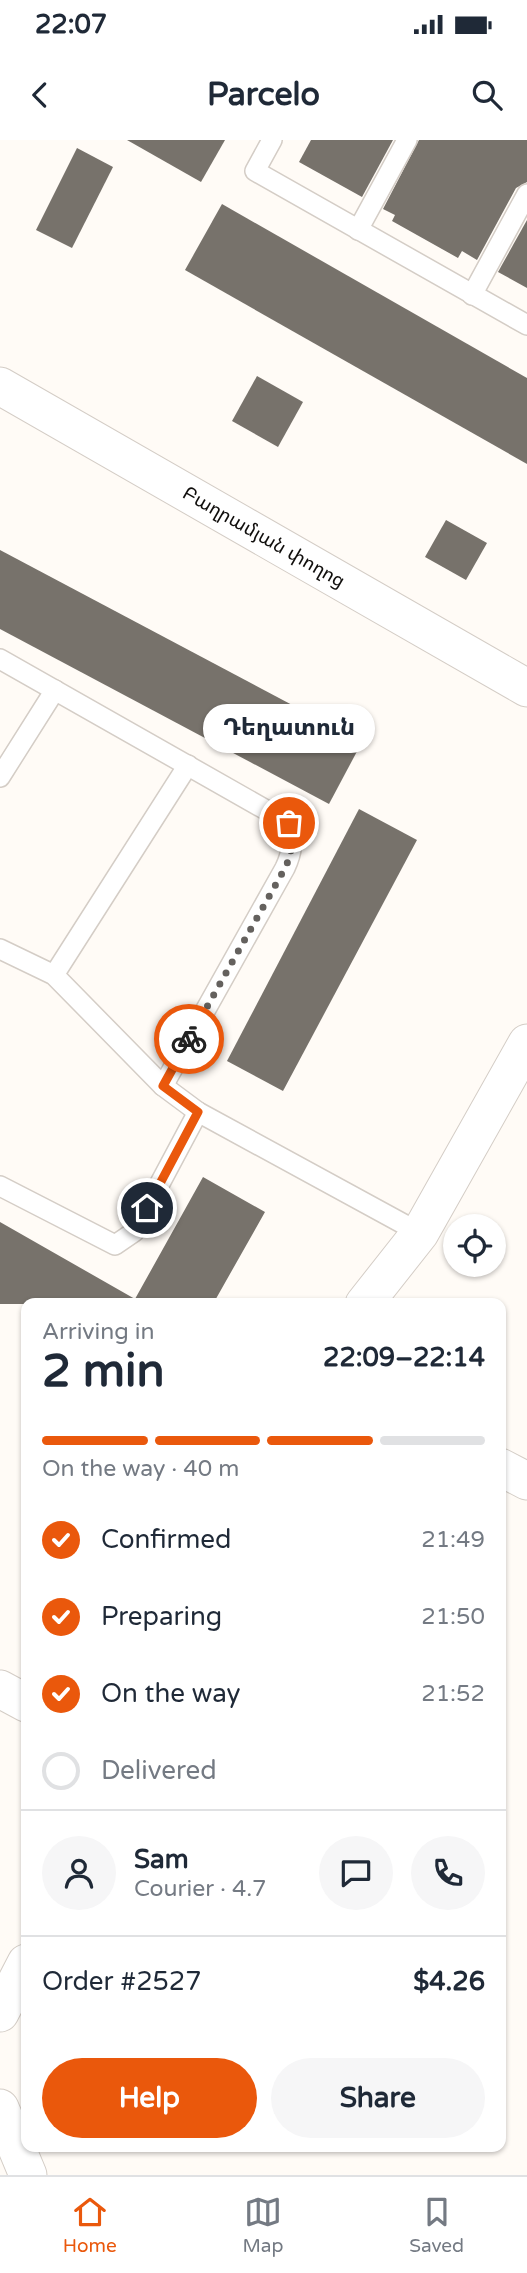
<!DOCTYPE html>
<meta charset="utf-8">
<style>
:root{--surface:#fff;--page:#f6f6f7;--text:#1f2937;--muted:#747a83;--line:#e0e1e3;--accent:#ea580c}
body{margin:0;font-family:"Varela Round","Noto Sans Armenian",sans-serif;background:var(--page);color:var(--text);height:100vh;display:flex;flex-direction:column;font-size:26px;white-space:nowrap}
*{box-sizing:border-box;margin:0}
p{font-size:23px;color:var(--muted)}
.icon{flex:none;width:38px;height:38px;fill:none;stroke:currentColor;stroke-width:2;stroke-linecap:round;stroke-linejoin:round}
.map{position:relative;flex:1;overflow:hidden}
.details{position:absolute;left:21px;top:1158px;width:485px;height:854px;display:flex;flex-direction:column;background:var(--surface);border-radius:14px;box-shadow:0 2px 5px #0004}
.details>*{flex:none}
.fabs{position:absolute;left:443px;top:1074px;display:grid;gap:14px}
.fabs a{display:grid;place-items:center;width:63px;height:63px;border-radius:50%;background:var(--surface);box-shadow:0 2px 5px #0004;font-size:35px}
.pin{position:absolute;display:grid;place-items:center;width:60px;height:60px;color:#fff;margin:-30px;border:4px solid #fff;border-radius:50%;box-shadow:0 2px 7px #0007}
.courier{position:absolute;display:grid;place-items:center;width:70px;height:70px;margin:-35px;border:5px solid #ea580c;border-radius:50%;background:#fff;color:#222;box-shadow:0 2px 9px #0007}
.bubble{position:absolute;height:49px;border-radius:24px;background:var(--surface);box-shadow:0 2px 5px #0004;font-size:23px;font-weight:800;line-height:49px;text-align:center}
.head em{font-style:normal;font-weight:800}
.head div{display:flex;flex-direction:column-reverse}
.head{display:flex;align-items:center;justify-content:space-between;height:119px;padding:0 21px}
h1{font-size:46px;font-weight:800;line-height:52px}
.bar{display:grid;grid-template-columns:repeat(4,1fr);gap:10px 7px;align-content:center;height:84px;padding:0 21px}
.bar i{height:9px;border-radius:5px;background:var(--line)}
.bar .on{background:var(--accent)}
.bar p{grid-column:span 4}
.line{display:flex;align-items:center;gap:18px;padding:0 21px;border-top:2px solid var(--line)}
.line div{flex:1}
.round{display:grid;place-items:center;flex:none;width:74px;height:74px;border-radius:37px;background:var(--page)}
ol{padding:0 21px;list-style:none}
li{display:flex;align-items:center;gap:21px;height:77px}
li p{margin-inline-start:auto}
li .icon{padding:7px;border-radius:50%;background:var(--accent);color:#fff;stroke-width:4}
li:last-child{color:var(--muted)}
li i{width:38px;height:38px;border:4px solid var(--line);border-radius:50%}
.button{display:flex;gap:14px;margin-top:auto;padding:14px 21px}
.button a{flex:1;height:80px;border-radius:42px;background:var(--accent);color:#fff;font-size:28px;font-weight:800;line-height:80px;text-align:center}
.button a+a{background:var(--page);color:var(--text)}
.status{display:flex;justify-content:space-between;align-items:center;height:49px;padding:0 35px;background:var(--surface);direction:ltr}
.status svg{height:19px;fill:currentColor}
header{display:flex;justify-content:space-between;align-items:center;height:91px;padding:0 21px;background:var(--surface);font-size:32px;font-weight:800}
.tabs{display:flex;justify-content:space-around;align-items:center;height:98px;border-top:2px solid var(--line);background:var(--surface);font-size:19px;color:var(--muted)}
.tabs a{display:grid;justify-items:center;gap:4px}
.tabs .on{color:var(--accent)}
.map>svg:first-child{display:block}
</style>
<div class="status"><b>22:07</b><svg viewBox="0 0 49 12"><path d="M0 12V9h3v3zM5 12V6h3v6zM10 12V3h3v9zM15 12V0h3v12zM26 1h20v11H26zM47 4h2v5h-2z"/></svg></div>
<header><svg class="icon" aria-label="back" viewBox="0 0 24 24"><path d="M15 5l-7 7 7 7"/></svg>Parcelo<svg class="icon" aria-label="search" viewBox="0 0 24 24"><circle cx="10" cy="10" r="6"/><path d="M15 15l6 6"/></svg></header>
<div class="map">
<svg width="527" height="2035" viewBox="0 0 527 2035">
<rect width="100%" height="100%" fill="#fffbf6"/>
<g fill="#77726b">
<polygon points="127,0 225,0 201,42"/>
<polygon points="311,0 393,0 362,57 299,22"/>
<polygon points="419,0 527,0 527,42 516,48 477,120 462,111 458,118 392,81 395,75 383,69"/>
<polygon points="77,8 113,27 72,108 36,90"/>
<polygon points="222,64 527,238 527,324 185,130"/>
<polygon points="527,80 527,148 498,132"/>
<polygon points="257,236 303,262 278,307 232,281"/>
<polygon points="446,380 487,403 466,440 425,417"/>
<polygon points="0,410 362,602 329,664 0,489"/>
<polygon points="359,669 417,700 283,951 227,921"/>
<polygon points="203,1037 265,1072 213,1164 0,1164 0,1082 135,1159"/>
</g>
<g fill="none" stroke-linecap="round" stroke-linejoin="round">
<g stroke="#d4cdc6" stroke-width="22">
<g id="lane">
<polyline points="272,0 255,31 527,185"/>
<polyline points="358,90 407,0"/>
<polyline points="472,155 527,54"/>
<path d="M0,519L289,683C293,700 293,711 285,728L163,946"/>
<polyline points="0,637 55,550"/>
<polyline points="0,809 54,835 163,946 198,972 420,1093"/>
<polyline points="54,835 188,625"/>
<polyline points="0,1046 115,1105 134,1092 198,972"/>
</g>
</g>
<g stroke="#d4cdc6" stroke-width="39">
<g id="street">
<path id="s1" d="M0,246L527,548"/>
<polyline points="364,1164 420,1093 527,903"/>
<polyline points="500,1327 527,1341"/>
<polyline points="0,1549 26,1563"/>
<polyline points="0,1873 26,1823"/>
<polyline points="0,1968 28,2035"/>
</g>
</g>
<use href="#lane" stroke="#fff" stroke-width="19"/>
<use href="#street" stroke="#fff" stroke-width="37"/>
</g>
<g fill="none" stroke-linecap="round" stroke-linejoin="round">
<path stroke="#64615e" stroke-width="7" stroke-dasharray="0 12.6" d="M189,899L285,728C293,711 293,700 289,683"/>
<polyline stroke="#ea580c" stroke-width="9" points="147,1068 198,972 163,946 189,899"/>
</g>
<g text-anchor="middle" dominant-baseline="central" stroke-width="7" stroke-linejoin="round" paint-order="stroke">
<g font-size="19" fill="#100e0c" stroke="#fff">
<text stroke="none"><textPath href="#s1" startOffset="304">Բաղրամյան փողոց</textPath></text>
</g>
</g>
</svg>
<div class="fabs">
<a><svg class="icon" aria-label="locate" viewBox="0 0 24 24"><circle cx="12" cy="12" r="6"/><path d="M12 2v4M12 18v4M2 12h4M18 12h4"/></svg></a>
</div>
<div class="pin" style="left:289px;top:683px;background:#ea580c"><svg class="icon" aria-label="bag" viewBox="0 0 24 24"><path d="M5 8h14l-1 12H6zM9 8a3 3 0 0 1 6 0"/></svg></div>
<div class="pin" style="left:147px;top:1068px;background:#1f2937"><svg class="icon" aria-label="home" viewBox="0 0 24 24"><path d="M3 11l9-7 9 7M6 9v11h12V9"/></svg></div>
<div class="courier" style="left:189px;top:899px"><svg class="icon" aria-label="bike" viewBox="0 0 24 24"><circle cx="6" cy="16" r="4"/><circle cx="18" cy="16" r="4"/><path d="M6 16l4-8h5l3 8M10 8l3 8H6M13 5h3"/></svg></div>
<div class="bubble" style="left:203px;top:564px;width:172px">Դեղատուն</div>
<section class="details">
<div class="head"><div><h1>2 min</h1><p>Arriving in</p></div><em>22:09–22:14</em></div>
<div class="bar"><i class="on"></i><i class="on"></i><i class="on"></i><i></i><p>On the way · 40 m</p></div>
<ol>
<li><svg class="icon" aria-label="check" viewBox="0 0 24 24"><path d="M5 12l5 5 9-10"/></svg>Confirmed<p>21:49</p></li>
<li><svg class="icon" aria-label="check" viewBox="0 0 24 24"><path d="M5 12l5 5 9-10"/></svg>Preparing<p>21:50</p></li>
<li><svg class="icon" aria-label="check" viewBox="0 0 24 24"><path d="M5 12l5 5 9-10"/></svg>On the way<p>21:52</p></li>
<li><i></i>Delivered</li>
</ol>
<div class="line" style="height:126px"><a class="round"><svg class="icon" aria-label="person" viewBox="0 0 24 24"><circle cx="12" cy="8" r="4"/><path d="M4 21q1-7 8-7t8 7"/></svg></a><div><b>Sam</b><p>Courier · 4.7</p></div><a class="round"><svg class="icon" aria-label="chat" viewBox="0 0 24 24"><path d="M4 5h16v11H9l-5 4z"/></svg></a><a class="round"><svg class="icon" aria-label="phone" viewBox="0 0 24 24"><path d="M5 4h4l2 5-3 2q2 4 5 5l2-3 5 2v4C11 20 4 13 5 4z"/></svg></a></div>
<div class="line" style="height:91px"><div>Order #2527</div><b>$4.26</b></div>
<div class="button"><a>Help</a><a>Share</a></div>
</section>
</div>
<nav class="tabs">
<a class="on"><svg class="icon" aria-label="home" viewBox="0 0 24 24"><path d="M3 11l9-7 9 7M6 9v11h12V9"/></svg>Home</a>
<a><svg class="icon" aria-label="map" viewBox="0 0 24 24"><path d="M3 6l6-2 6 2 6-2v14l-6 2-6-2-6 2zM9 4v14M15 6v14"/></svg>Map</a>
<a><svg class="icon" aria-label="saved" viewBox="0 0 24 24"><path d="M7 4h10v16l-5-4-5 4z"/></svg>Saved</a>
</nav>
